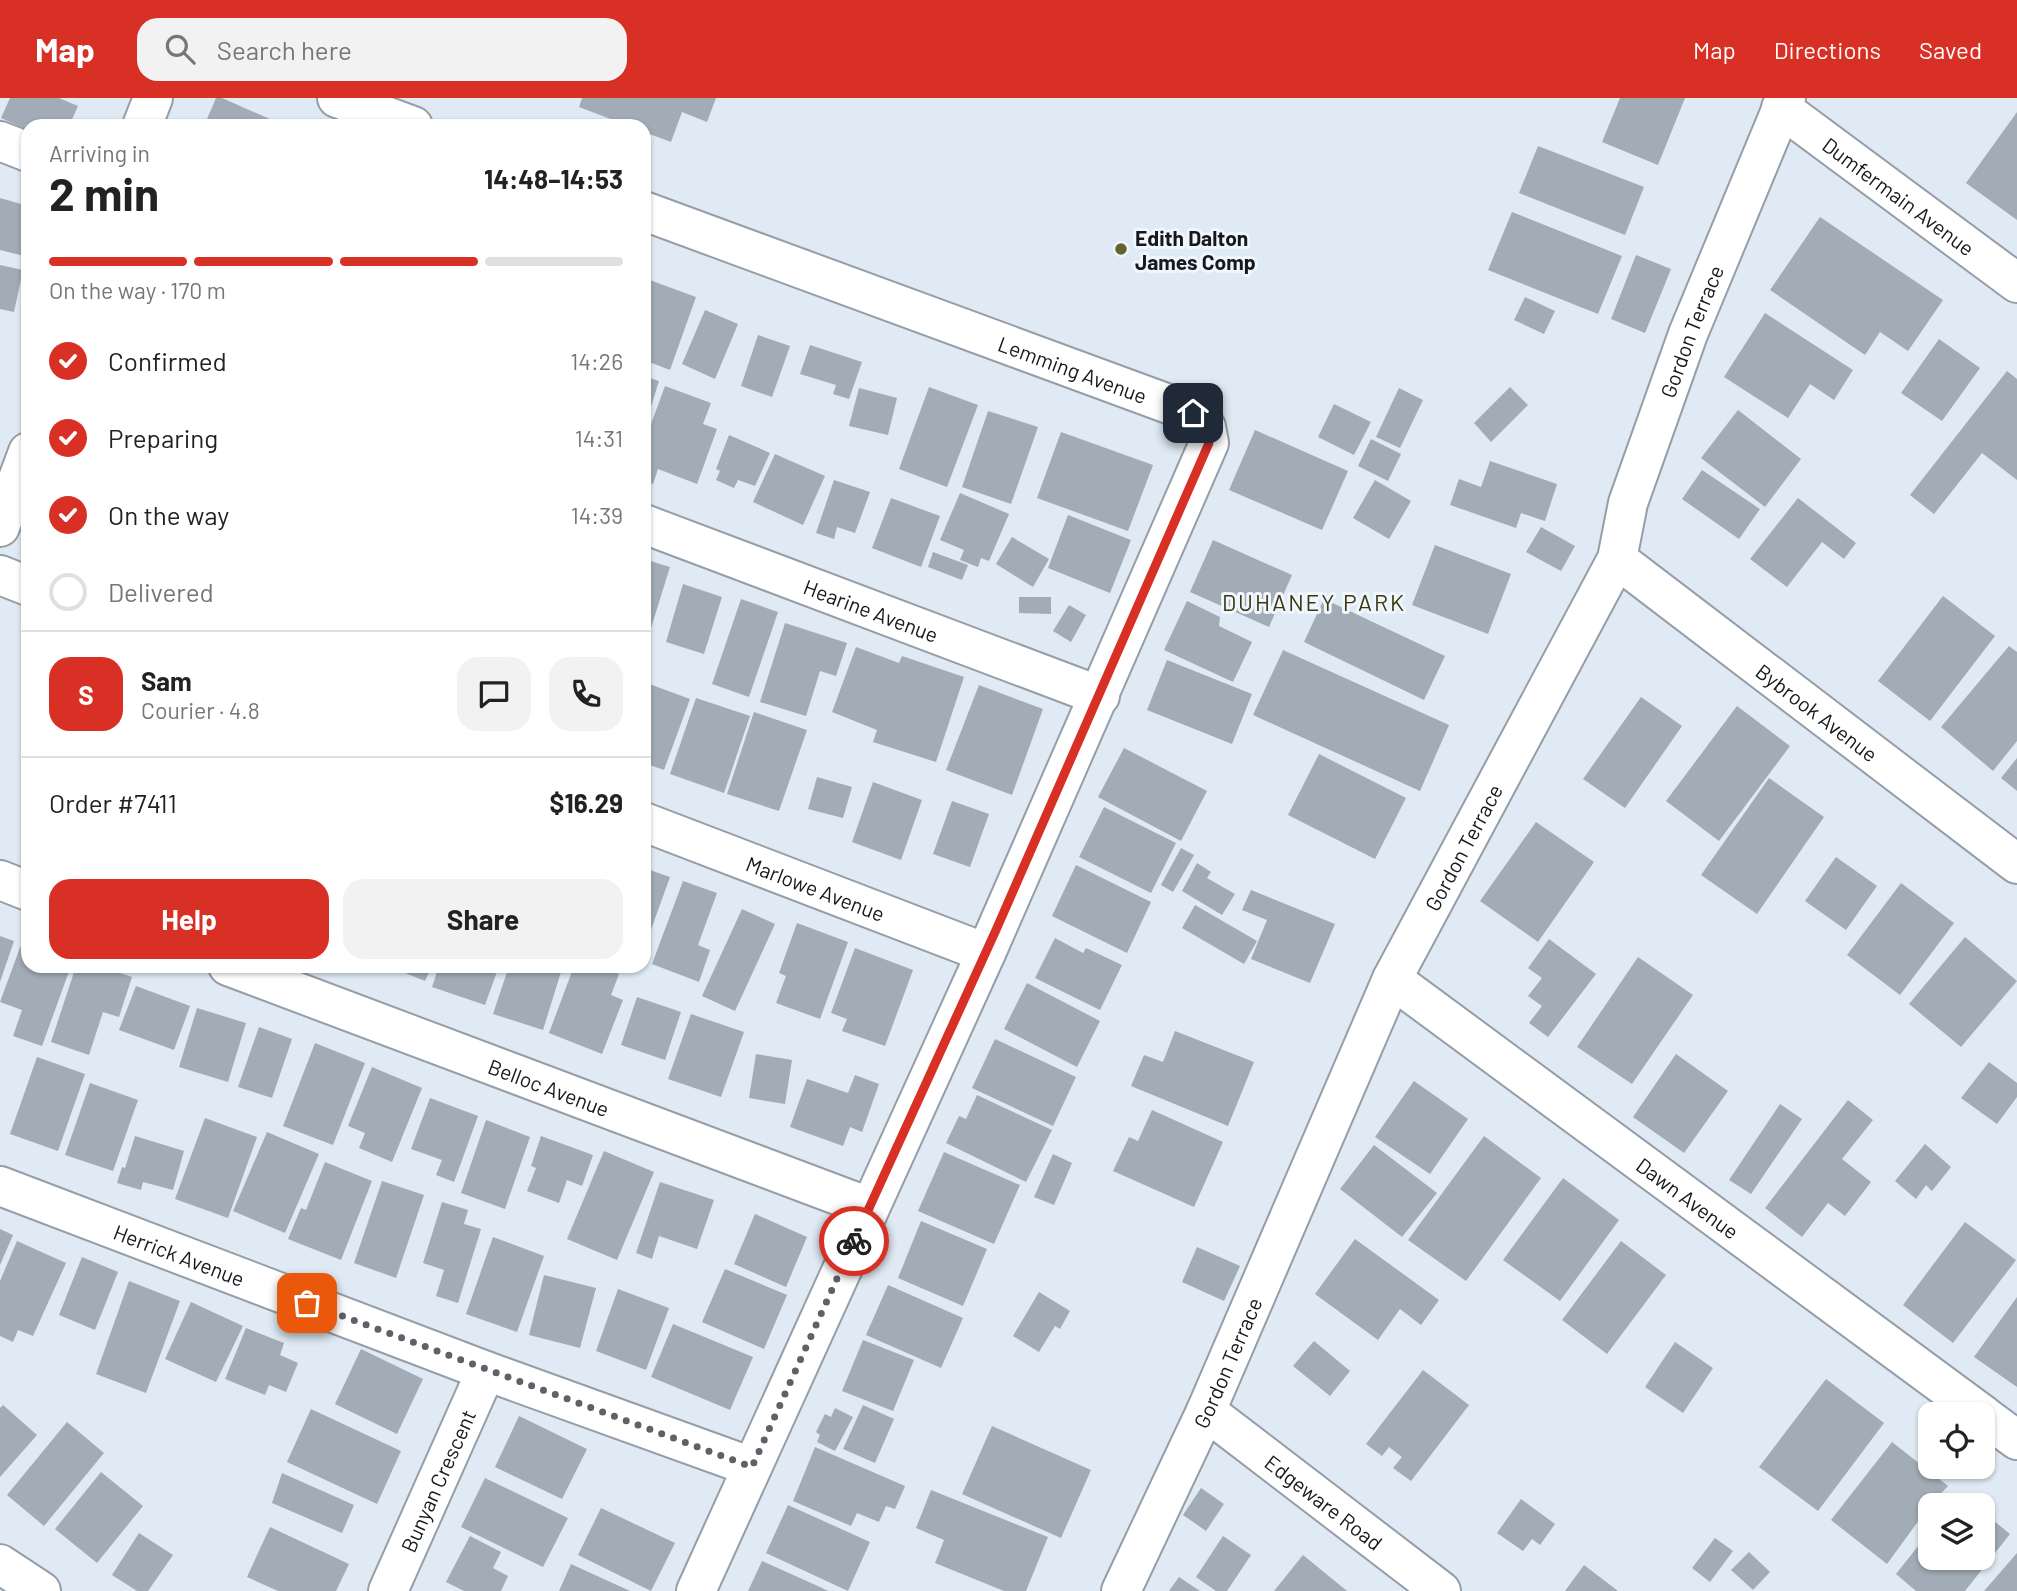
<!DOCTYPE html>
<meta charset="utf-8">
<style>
:root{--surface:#fff;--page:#f2f2f2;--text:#222;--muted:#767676;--line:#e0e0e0;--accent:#d93025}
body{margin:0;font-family:Barlow,sans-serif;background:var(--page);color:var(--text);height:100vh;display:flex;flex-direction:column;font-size:26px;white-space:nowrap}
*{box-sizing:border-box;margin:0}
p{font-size:23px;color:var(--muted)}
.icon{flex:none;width:38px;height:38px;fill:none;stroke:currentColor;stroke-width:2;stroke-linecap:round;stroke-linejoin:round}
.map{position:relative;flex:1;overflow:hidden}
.drawer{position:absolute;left:21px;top:21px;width:630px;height:854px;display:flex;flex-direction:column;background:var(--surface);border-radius:21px;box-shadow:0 2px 5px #0004}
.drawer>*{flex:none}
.fabs{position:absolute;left:1918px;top:1304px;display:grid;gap:14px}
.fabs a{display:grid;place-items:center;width:77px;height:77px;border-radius:14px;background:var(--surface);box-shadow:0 2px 5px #0004;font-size:35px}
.pin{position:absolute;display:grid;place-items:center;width:60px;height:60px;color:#fff;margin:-30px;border-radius:14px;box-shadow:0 4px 10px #0006}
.courier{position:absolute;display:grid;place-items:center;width:70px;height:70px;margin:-35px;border:5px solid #d93025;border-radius:50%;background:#fff;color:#222;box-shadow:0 2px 9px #0007}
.summary em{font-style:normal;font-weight:700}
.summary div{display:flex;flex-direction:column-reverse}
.summary{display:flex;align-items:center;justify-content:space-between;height:119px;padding:0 28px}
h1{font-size:46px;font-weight:700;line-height:52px}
.bar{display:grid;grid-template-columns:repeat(4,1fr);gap:10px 7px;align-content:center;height:84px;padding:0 28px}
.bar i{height:9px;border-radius:5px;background:var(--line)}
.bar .selected{background:var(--accent)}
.bar p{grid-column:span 4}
.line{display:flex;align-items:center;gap:18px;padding:0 28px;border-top:2px solid var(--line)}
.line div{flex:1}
.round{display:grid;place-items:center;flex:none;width:74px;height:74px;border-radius:21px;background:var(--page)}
ol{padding:0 28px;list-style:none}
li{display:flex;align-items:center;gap:21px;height:77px}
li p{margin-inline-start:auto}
li .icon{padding:7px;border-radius:50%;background:var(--accent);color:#fff;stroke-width:4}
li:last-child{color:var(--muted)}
li i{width:38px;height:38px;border:4px solid var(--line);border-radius:50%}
.primary-button{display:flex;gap:14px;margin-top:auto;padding:14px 28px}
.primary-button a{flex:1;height:80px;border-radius:21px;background:var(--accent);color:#fff;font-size:28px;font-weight:700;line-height:80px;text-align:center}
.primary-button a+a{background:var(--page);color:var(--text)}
header{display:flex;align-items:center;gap:42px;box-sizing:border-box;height:98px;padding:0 35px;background:var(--accent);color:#fff}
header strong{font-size:33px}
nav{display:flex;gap:38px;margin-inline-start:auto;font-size:24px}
.search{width:490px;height:63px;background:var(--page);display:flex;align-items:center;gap:18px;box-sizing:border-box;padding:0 24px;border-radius:21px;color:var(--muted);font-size:26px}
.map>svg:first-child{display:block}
</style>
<header>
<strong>Map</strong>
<div class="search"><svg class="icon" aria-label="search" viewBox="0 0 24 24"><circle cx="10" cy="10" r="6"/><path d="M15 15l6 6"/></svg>Search here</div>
<nav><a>Map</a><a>Directions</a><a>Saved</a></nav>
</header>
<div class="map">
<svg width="2017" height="1493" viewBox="0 0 2017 1493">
<rect width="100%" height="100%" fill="#dfeaf4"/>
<g fill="#a2acb6">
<polygon points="10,0 59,0 78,8 69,28 28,28 28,32 1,20"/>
<polygon points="216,0 222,0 286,28 204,28"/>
<polygon points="582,0 716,0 707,24 682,14 671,44 644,34 644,28 629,28 579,9"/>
<polygon points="1620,0 1685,0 1658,67 1602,44"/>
<polygon points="2017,14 2017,122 1966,85"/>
<polygon points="1538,48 1644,89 1625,137 1519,95"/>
<polygon points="0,100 28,108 28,159 0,152"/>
<polygon points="1512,114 1622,158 1598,216 1488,172"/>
<polygon points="1820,119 1943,202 1908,253 1880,234 1865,257 1770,192"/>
<polygon points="1636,157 1671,171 1645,235 1611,221"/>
<polygon points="0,167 23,172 14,214 0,211"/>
<polygon points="647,181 696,199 670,272 644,262 644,190"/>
<polygon points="1525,199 1555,213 1544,236 1514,222"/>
<polygon points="705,212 738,226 715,281 682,266"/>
<polygon points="1765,215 1853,272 1834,302 1810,286 1788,320 1724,279"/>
<polygon points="758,237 790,248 772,299 741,288"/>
<polygon points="1939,241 1980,270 1942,323 1901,295"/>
<polygon points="810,247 862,264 849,301 833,296 836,287 800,276"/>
<polygon points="2007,273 2017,281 2017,382 1982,355 1934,416 1910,397"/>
<polygon points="644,278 659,283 645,328 644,328"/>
<polygon points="665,288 711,305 703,326 717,331 697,386 658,371 653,386 644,383 644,345"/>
<polygon points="929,289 978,307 947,389 899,371"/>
<polygon points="1510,289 1528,307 1491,344 1474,325"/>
<polygon points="859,290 897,300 888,337 849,328"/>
<polygon points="1399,290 1423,302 1400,350 1376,339"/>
<polygon points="1334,306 1371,324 1354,357 1318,339"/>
<polygon points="1738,312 1801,361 1765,409 1701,360"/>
<polygon points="988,313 1038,329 1011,406 962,389"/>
<polygon points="1255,332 1348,373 1322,432 1229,392"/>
<polygon points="1061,334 1153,367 1128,433 1037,400"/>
<polygon points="729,337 770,355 755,388 738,382 734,390 716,382 720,373 716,371"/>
<polygon points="1371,341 1401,356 1388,383 1358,368"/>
<polygon points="775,356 825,378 803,427 753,404"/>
<polygon points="1490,363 1557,386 1545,423 1521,415 1516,430 1450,407 1459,381 1481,389"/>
<polygon points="1702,372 1760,411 1739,441 1682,401"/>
<polygon points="834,382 870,394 855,435 837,429 834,441 816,435"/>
<polygon points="1375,382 1411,403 1389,441 1353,420"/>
<polygon points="960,395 1009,416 989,463 981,460 978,469 960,462 964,452 940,442"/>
<polygon points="891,400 940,418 921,469 872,450"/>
<polygon points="1798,400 1856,445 1844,461 1822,444 1787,489 1750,461"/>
<polygon points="1068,417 1131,442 1110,495 1048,470"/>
<polygon points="1541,429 1575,448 1561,473 1526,454"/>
<polygon points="1012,439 1049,461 1033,489 996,466"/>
<polygon points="1213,442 1292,477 1269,529 1190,494"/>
<polygon points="1435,447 1511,476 1488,536 1412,507"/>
<polygon points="933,454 968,467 962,482 928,469"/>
<polygon points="644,461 670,469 651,530 644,527"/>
<polygon points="683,486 722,499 704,556 666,544"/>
<polygon points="1943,498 1995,538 1930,623 1878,583"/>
<polygon points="1019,499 1051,499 1051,516 1019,515"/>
<polygon points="741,501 778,514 749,599 712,586"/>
<polygon points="1324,501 1445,558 1424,602 1304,544"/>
<polygon points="1187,503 1220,519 1219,528 1252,544 1233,584 1164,552"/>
<polygon points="1069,507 1086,517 1071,544 1053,533"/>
<polygon points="785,525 847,545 836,578 820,573 806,618 760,604"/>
<polygon points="2009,548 2017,554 2017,643 1993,673 1941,629"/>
<polygon points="856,549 899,565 902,558 964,579 936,664 873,644 877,632 832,614"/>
<polygon points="1283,552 1449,627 1420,693 1253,617"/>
<polygon points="1167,562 1252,596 1232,646 1147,612"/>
<polygon points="644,584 690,601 664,672 644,665"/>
<polygon points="979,587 1043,611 1012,697 946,672"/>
<polygon points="1641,599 1682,628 1625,710 1583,681"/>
<polygon points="696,600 750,618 724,695 670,676"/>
<polygon points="1737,608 1790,648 1719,743 1666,703"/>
<polygon points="754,614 807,632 779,713 727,696"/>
<polygon points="1124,650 1207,693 1181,743 1098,699"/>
<polygon points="1319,656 1406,700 1375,761 1288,717"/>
<polygon points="2017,660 2017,693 2001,680"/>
<polygon points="817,679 852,689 843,720 808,711"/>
<polygon points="1769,680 1824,719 1757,816 1701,777"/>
<polygon points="873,684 922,702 901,762 852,744"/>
<polygon points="952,703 989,716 970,769 933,756"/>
<polygon points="1104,709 1176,745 1151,795 1079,759"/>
<polygon points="1536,724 1594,764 1538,844 1480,803"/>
<polygon points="1181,750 1194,757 1173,794 1161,787"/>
<polygon points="1836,759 1877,788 1846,832 1805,803"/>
<polygon points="1197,765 1211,774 1207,780 1235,796 1222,817 1182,793"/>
<polygon points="1076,767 1151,804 1127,855 1052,818"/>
<polygon points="644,770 670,779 644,851"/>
<polygon points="683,783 717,795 698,847 710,852 699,884 652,866"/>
<polygon points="1901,785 1954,825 1900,897 1847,857"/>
<polygon points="1251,792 1335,826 1310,885 1251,861 1267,822 1242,812"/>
<polygon points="1195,807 1257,843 1244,866 1182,830"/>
<polygon points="742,811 775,826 735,913 702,898"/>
<polygon points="797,825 848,844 820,921 776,905 786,878 779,875"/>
<polygon points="0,838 14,843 0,884"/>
<polygon points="1965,839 2017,883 1961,949 1909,906"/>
<polygon points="1055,840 1083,855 1086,850 1122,867 1100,912 1035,880"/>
<polygon points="1549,841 1596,876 1548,939 1529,925 1542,908 1528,898 1542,880 1528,870"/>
<polygon points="21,847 28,850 28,868 71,868 42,948 13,938 22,912 0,904"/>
<polygon points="855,850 913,872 885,948 842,933 847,921 831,915"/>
<polygon points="1638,859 1693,897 1632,986 1577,949"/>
<polygon points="76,868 99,868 132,879 119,919 103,914 89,957 51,944"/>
<polygon points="388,868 432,868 425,883"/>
<polygon points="439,868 499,868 485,907 432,889"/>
<polygon points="509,868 543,868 561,874 543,932 493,916"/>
<polygon points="574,868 600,868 619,876 611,897 623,902 602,956 549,935"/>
<polygon points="1027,885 1100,923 1077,969 1004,931"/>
<polygon points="136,888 190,908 174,952 119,932"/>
<polygon points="637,899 681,914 665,962 621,947"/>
<polygon points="197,910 246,925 228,984 179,969"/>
<polygon points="691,916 744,934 721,999 668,981"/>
<polygon points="259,929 292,941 272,1000 238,989"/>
<polygon points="1175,933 1254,964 1228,1028 1131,988 1144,957 1163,964"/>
<polygon points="995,941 1076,979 1053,1028 972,990"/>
<polygon points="315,945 365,965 333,1047 283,1028"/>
<polygon points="756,956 792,962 785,1006 749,1000"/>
<polygon points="1676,956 1728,993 1684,1055 1633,1019"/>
<polygon points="37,959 85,976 58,1053 10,1036"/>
<polygon points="1989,964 2017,985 2017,999 1997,1026 1961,1000"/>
<polygon points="372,969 422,990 392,1064 359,1050 365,1035 348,1028"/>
<polygon points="855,977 879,986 862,1034 850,1029 843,1048 790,1029 807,981 848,995"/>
<polygon points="1414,983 1468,1021 1430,1076 1375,1039"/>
<polygon points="90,985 138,1002 113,1073 65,1057"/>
<polygon points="977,997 1052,1032 1026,1084 946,1045 959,1018 966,1021"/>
<polygon points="430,1000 478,1018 454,1084 436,1077 442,1062 411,1051"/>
<polygon points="1848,1002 1873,1022 1842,1061 1871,1084 1845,1118 1828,1105 1802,1139 1765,1110"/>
<polygon points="1780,1006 1802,1021 1751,1096 1729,1082"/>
<polygon points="1152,1012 1223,1044 1194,1109 1113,1073 1129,1039 1138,1043"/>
<polygon points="205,1020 257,1039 228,1120 175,1101"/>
<polygon points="486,1022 530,1039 505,1111 461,1095"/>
<polygon points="267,1034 319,1056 285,1135 233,1113"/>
<polygon points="135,1038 184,1053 173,1092 143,1084 141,1092 117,1085 122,1069 125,1070"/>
<polygon points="541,1038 593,1057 582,1088 567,1082 559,1105 527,1093 536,1070 531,1068"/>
<polygon points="1484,1038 1541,1080 1466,1183 1408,1142"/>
<polygon points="1925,1046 1951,1069 1932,1093 1926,1087 1916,1101 1895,1083"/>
<polygon points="1374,1047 1437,1095 1402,1139 1340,1091"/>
<polygon points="604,1053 654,1074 617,1162 567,1141"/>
<polygon points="944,1054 1020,1087 994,1146 918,1113"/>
<polygon points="1053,1056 1072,1065 1054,1107 1034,1099"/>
<polygon points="325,1064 372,1083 341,1162 288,1141 301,1110 306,1112"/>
<polygon points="1563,1080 1619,1122 1560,1203 1503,1162"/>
<polygon points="382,1083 424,1097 396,1180 354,1165"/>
<polygon points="660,1084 714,1102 697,1151 659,1138 652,1161 636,1155"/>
<polygon points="442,1104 468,1112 464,1126 481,1131 458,1205 436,1198 444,1172 423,1165"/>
<polygon points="755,1116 807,1139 786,1189 734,1166"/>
<polygon points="921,1123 987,1151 963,1208 898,1180"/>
<polygon points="1965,1124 2016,1162 1953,1245 1903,1207"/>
<polygon points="0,1131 13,1137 0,1167"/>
<polygon points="493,1139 544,1158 517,1234 466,1216"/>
<polygon points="1355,1141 1439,1202 1421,1227 1400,1211 1378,1242 1315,1196"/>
<polygon points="17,1143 66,1165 33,1238 18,1232 13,1244 0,1238 0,1183"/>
<polygon points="1621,1143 1666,1177 1607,1256 1562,1222"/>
<polygon points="1197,1149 1240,1168 1224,1203 1182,1184"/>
<polygon points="82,1159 118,1174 95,1232 59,1217"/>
<polygon points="725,1171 787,1197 764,1251 702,1224"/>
<polygon points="544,1177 596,1190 580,1250 529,1237"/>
<polygon points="129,1183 180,1203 146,1295 96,1276"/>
<polygon points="888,1187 963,1220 941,1270 866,1237"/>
<polygon points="618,1191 669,1210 646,1272 596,1253"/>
<polygon points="1039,1194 1070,1213 1060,1231 1055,1228 1039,1254 1013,1238"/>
<polygon points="2017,1199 2017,1289 1974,1259"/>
<polygon points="191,1204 243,1228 216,1284 165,1261"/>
<polygon points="673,1226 753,1259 730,1312 651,1279"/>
<polygon points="246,1230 284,1245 280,1257 298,1265 286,1294 269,1287 265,1297 225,1281"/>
<polygon points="863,1242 914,1262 893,1313 842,1293"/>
<polygon points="1314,1243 1350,1273 1330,1298 1293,1268"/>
<polygon points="1675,1244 1713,1270 1683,1315 1645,1289"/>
<polygon points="361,1251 423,1281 397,1336 335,1306"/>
<polygon points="1423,1272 1469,1307 1411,1383 1393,1370 1402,1359 1389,1349 1382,1358 1366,1346"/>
<polygon points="1826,1281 1884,1325 1818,1413 1759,1369"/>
<polygon points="3,1307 37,1337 0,1379 0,1310"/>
<polygon points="863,1307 894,1321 875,1365 843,1351"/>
<polygon points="835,1310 853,1319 835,1353 817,1344 820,1337 816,1334 825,1316 831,1319"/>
<polygon points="311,1311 401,1353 377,1406 287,1364"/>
<polygon points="519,1318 587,1351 562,1401 495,1369"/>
<polygon points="67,1324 104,1355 44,1428 7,1397"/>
<polygon points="992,1328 1091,1372 1061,1440 962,1396"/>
<polygon points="1892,1344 1948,1388 1930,1407 1887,1466 1831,1422"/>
<polygon points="815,1349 905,1388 895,1411 886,1408 879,1424 857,1415 851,1428 793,1403"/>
<polygon points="101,1374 143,1408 97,1465 55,1431"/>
<polygon points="282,1375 354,1407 342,1435 272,1405"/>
<polygon points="485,1380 568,1420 543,1469 461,1429"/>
<polygon points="1201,1390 1224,1406 1206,1433 1183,1417"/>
<polygon points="931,1392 1048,1439 1026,1493 1004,1493 935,1465 944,1442 916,1430"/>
<polygon points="1960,1396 1974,1407 1951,1407"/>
<polygon points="1521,1401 1555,1426 1540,1447 1532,1441 1523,1453 1497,1435"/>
<polygon points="788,1407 870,1444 848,1493 766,1455"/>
<polygon points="601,1410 675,1445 651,1493 578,1457"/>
<polygon points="1983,1414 2010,1436 1965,1493 1916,1493 1896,1476 1930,1433 1930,1460 1983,1460"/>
<polygon points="270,1429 349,1466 336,1493 278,1493 247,1479"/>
<polygon points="139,1435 173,1457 148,1493 137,1493 112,1477"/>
<polygon points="470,1438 501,1454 493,1470 508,1478 501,1493 464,1493 446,1484"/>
<polygon points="1223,1438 1251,1457 1227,1493 1216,1493 1196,1479"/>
<polygon points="1715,1440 1733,1453 1710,1484 1692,1470"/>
<polygon points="1749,1454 1770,1474 1753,1492 1731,1472"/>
<polygon points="2017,1455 2017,1493 1984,1493"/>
<polygon points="1303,1457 1347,1493 1274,1493"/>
<polygon points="762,1463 820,1489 828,1493 748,1493"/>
<polygon points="571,1466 630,1493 559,1493"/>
<polygon points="1584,1467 1618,1493 1565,1493"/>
<polygon points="1179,1479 1200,1493 1169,1493"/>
</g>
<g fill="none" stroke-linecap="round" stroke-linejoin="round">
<g stroke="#959ea8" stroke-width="42">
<g id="minor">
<polyline points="337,0 413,28"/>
<path id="s1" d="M1781,10L2017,185"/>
<polyline points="142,28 153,0"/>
<polyline points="0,43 28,54"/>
<path id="s2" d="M644,113L1193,315L1206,329L1209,345L986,855L696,1493"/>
<path id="s3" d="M644,426L1100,598"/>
<polyline points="0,429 28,354"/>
<path id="s4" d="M1617,461L2017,766"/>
<polyline points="0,477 28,488"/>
<path id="s5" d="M644,724L986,855"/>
<polyline points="0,782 28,793"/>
<path id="s6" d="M228,868L869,1109"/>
<path id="s7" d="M1392,881L1982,1316"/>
<path id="s8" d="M0,1088L486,1273L752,1369"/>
<path id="s9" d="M1206,1313L1441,1493"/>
<polyline points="1983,1317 2017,1342"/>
<polyline points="0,1466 41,1493"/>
<path id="s10" d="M388,1493L486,1273"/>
<path id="s11" d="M1121,1493L1206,1313L1392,881L1617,461L1628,405L1688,236L1786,0"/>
</g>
</g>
<use href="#minor" stroke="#fff" stroke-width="38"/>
</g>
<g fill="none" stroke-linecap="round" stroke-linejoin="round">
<polyline stroke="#5c6268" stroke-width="7" stroke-dasharray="0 12.6" points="307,1205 752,1369 854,1143"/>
<polyline stroke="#d93025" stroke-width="9" points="854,1143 996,832 1209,345 1206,330 1193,315"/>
</g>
<circle fill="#64622f" stroke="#f0f6fd" stroke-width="2.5" cx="1121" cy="151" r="7"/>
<g text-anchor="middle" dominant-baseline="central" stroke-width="6" stroke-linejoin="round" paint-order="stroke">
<g font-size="21" fill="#15181c" stroke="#f0f6fd">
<text stroke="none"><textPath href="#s1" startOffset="147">Dumfermain Avenue</textPath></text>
<text stroke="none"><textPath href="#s11" startOffset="1386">Gordon Terrace</textPath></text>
<text stroke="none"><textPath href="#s2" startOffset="457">Lemming Avenue</textPath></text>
<text stroke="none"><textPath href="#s3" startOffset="243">Hearine Avenue</textPath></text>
<text stroke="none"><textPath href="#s4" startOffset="252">Bybrook Avenue</textPath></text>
<text stroke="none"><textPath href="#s11" startOffset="819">Gordon Terrace</textPath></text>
<text stroke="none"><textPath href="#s5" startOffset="184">Marlowe Avenue</textPath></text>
<text stroke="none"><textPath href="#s6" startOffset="343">Belloc Avenue</textPath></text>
<text stroke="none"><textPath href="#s7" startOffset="368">Dawn Avenue</textPath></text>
<text stroke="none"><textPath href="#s8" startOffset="192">Herrick Avenue</textPath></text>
<text stroke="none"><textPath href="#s11" startOffset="252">Gordon Terrace</textPath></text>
<text stroke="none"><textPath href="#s10" startOffset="121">Bunyan Crescent</textPath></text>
<text stroke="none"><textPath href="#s9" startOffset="149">Edgeware Road</textPath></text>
</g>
<g font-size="21" font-weight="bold" fill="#15181c" stroke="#f0f6fd" text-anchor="start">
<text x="1135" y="139">Edith Dalton<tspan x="1135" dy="24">James Comp</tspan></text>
</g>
<g font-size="23" letter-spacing="2" fill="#3a380e" stroke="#f0f6fd">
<text x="1314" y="504">DUHANEY PARK</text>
</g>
</g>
</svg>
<div class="fabs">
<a><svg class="icon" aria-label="locate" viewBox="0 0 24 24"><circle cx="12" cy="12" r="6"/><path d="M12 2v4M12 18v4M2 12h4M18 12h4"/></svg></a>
<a><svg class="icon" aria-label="layers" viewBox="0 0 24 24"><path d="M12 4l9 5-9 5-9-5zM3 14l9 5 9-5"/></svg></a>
</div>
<div class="pin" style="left:307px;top:1205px;background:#ea580c"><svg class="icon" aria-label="bag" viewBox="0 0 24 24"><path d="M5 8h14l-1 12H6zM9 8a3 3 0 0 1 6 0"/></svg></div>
<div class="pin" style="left:1193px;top:315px;background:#1f2937"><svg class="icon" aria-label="home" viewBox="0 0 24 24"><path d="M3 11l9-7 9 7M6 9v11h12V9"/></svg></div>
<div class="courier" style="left:854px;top:1143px"><svg class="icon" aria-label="bike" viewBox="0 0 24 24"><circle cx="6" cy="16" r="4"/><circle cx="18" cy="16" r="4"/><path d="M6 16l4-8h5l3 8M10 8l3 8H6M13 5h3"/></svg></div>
<section class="drawer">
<div class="summary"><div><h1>2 min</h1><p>Arriving in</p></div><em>14:48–14:53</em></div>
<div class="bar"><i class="selected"></i><i class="selected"></i><i class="selected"></i><i></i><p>On the way · 170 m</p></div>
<ol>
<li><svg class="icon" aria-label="check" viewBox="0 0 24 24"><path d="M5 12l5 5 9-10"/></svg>Confirmed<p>14:26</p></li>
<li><svg class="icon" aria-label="check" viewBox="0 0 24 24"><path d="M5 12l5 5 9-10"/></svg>Preparing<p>14:31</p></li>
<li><svg class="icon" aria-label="check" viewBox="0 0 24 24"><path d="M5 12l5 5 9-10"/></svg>On the way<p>14:39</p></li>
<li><i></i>Delivered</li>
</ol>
<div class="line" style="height:126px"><b class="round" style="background:var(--accent);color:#fff">S</b><div><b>Sam</b><p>Courier · 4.8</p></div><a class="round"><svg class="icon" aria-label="chat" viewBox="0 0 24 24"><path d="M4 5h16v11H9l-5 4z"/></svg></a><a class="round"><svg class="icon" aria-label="phone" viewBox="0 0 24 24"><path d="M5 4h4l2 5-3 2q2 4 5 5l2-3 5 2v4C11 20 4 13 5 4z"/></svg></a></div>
<div class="line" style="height:91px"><div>Order #7411</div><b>$16.29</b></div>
<div class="primary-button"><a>Help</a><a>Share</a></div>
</section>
</div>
